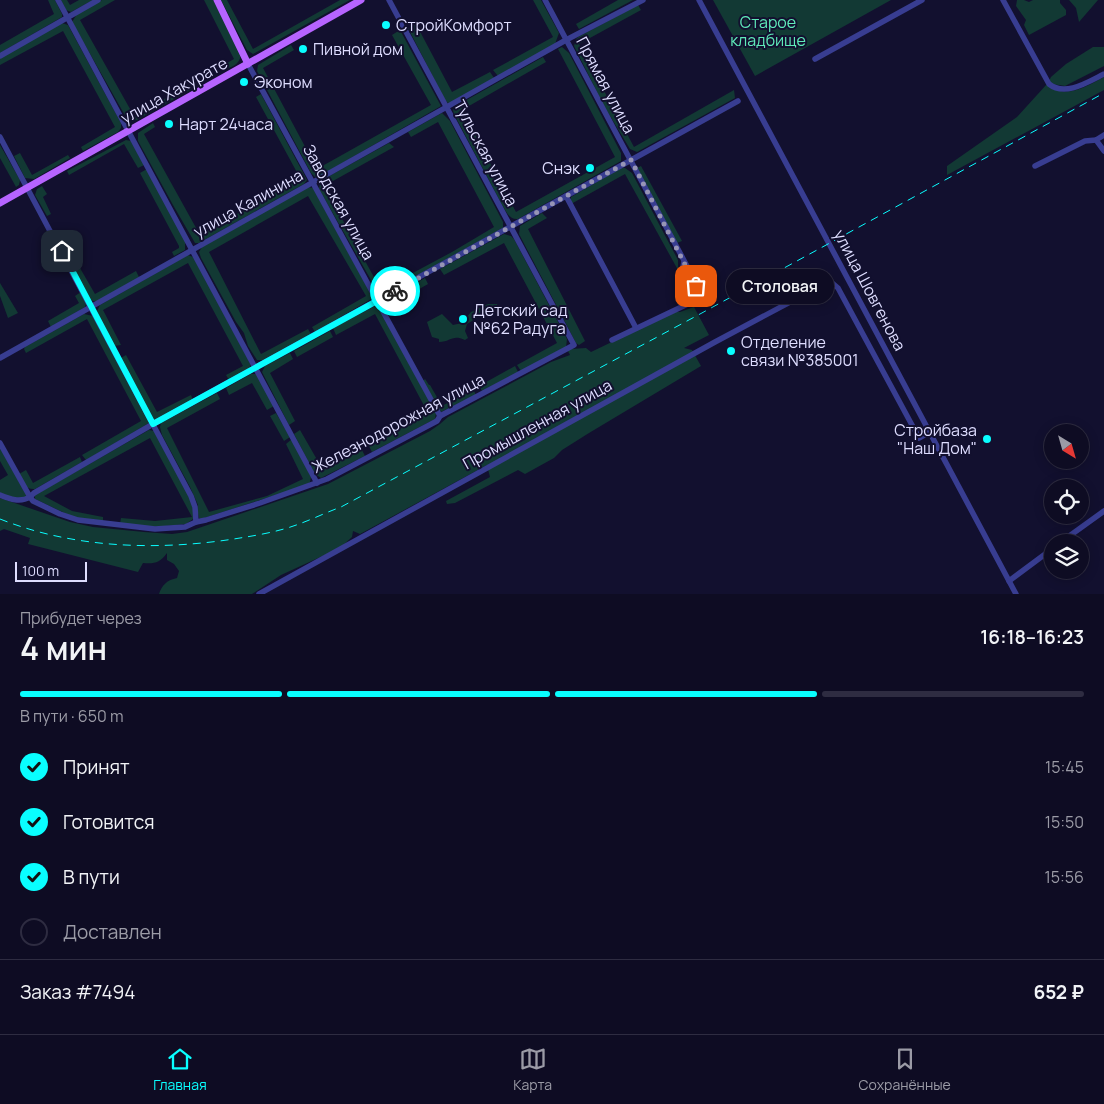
<!DOCTYPE html>
<html lang="ru">
<meta charset="utf-8">
<style>
:root{--surface:#0e0c23;--page:#1c1a30;--text:#f1f3f6;--muted:#9b9ba6;--line:#2e2c41;--accent:#09feff}
body{margin:0;font-family:Manrope,sans-serif;background:var(--page);color:var(--text);height:100vh;display:flex;flex-direction:column;font-size:19px;white-space:nowrap}
*{box-sizing:border-box;margin:0}
p{font-size:16px;color:var(--muted)}
.icon{flex:none;width:28px;height:28px;fill:none;stroke:currentColor;stroke-width:2;stroke-linecap:round;stroke-linejoin:round}
.map{position:relative;height:594px;overflow:hidden}
.panel{display:flex;flex-direction:column;background:var(--surface);flex:1}
.panel>*{flex:none}
.needle{width:32px;rotate:143deg}
.tools{position:absolute;left:1044px;top:424px;display:grid;gap:10px}
.tools a{display:grid;place-items:center;width:45px;height:45px;border-radius:50%;background:var(--surface);box-shadow:0 2px 12px #0003,0 0 0 1px var(--line);font-size:25px}
.scale{position:absolute;left:15px;bottom:12px;width:72px;box-sizing:border-box;padding-left:5px;border:2px solid #deddff;border-top:0;font-size:14px;line-height:18px;white-space:nowrap;color:#deddff;-webkit-text-stroke:4px #12102f;paint-order:stroke}
.pin{position:absolute;display:grid;place-items:center;width:42px;height:42px;color:#fff;margin:-21px;border-radius:10px;box-shadow:0 2px 8px #0006}
.courier{position:absolute;display:grid;place-items:center;width:50px;height:50px;margin:-25px;border:4px solid #09feff;border-radius:50%;background:#fff;color:#222;box-shadow:0 1px 6px #0007}
.bubble{position:absolute;height:35px;border-radius:18px;background:var(--surface);box-shadow:0 2px 12px #0003,0 0 0 1px var(--line);font-size:16px;font-weight:600;line-height:35px;text-align:center}
.overview em{font-style:normal;font-weight:600}
.overview div{display:flex;flex-direction:column-reverse}
.overview{display:flex;align-items:center;justify-content:space-between;height:85px;padding:0 20px}
h1{font-size:32px;font-weight:600;line-height:38px}
.bar{display:grid;grid-template-columns:repeat(4,1fr);gap:8px 5px;align-content:center;height:60px;padding:0 20px}
.bar i{height:6px;border-radius:4px;background:var(--line)}
.bar .current{background:var(--accent)}
.bar p{grid-column:span 4}
.line{display:flex;align-items:center;gap:12px;padding:0 20px;border-top:1px solid var(--line)}
.line div{flex:1}
ol{padding:0 20px;list-style:none}
li{display:flex;align-items:center;gap:15px;height:55px}
li p{margin-inline-start:auto}
li .icon{padding:5px;border-radius:50%;background:var(--accent);color:#111;stroke-width:4}
li:last-child{color:var(--muted)}
li i{width:28px;height:28px;border:2px solid var(--line);border-radius:50%}
.dock{display:flex;justify-content:space-around;align-items:center;height:70px;border-top:1px solid var(--line);background:var(--surface);font-size:14px;color:var(--muted)}
.dock a{display:grid;justify-items:center;gap:2px}
.dock .current{color:var(--accent)}
.map>svg:first-child{display:block}
</style>
<div class="map">
<svg width="1104" height="594" viewBox="0 0 1104 594">
<rect width="100%" height="100%" fill="#12102f"/>
<g fill="#123934">
<polygon points="48,0 55,0 62,14 62,17 0,53 0,45 54,14"/>
<polygon points="61,0 67,0 70,5 79,0 93,0 71,12 66,10"/>
<polygon points="102,0 115,0 80,20 134,116 189,85 192,89 137,120 130,121 127,119 72,22 77,14"/>
<path d="M204,0H213L241,54C240,64 232,68 223,69L222,66L234,59Z"/>
<polygon points="221,0 227,0 253,49 340,0 350,0 253,54 247,50"/>
<polygon points="533,0 541,0 559,33 555,44 498,76 493,70 553,37"/>
<polygon points="618,0 633,0 579,29 576,24"/>
<polygon points="713,0 891,0 755,76"/>
<polygon points="1017,0 1024,0 1029,2 1033,0 1060,0 1060,3 1066,10 1066,15 1029,35 1024,25 1026,20 1016,6"/>
<polygon points="1069,0 1098,0 1079,22 1076,8"/>
<polygon points="638,5 641,10 579,44 634,147 734,90 735,98 637,152 630,149 604,106 574,46 576,39 580,36"/>
<polygon points="62,23 68,25 121,123 121,128 118,132 83,151 81,147 115,127 63,31 0,65 0,58"/>
<polygon points="416,24 452,92 490,72 494,78 453,102 448,103 445,100 408,28"/>
<polygon points="400,30 441,106 318,177 315,177 311,173 257,71 258,65 291,45 294,50 263,68 317,169 431,105 392,35"/>
<path d="M562,47L569,53L621,153V161L518,219C509,220 506,211 502,205L454,114L453,110L456,106L543,57L546,62L462,110L516,212L615,157L558,49Z"/>
<polygon points="1093,47 1104,47 1104,66 1065,86 1052,84 1049,81 1051,77 1066,64"/>
<path d="M1104,77V90L947,175V166L1017,117L1047,84C1064,100 1086,87 1104,77Z"/>
<polygon points="261,94 307,180 304,184 199,243 195,243 173,205 138,141 138,133 153,123 155,127 144,134 200,235 300,178 256,97"/>
<polygon points="442,113 450,121 503,222 503,228 383,294 379,294 319,189 320,184 324,179 389,143 394,147 324,186 381,290 452,252 494,227 438,122 411,137 408,132"/>
<polygon points="126,140 131,141 144,165 138,168 124,144 69,175 67,171"/>
<polygon points="0,145 20,180 19,185 16,187 0,158"/>
<polygon points="20,153 32,175 68,155 70,158 34,179 25,178 14,156"/>
<polygon points="641,166 682,241 677,243 637,168"/>
<polygon points="621,168 625,168 632,173 678,260 678,270 625,174 571,204 571,197"/>
<polygon points="147,169 185,240 185,250 174,256 172,252 179,248 179,246 140,173"/>
<polygon points="42,186 47,194 43,197 51,214 47,216 35,195 37,189"/>
<polygon points="308,187 313,188 373,298 315,332 312,327 366,296 308,196 209,252 261,354 308,329 311,334 263,360 257,360 248,346 244,333 236,322 201,258 199,252 202,247"/>
<polygon points="542,213 547,218 528,229 585,341 579,345 576,343 519,234 520,226"/>
<polygon points="504,234 511,236 514,239 567,339 566,347 521,371 517,365 557,343 504,243 444,275 440,269"/>
<polygon points="188,255 193,257 196,262 251,365 248,369 229,380 226,375 243,366 188,263 103,310 121,345 114,346 97,311 100,305"/>
<polygon points="73,256 95,294 136,271 139,277 98,301 93,301 89,299 68,258"/>
<polygon points="425,278 428,284 388,307 392,315 389,315 383,307 384,301"/>
<polygon points="0,283 18,313 8,318 0,296"/>
<polygon points="81,292 86,304 85,307 51,327 48,321 79,303 75,296"/>
<path d="M488,304H497L499,309L490,310L467,324L465,331L468,338L465,340C452,334 451,342 439,342V339L432,337L427,322L442,314L453,325L462,323L471,312Z"/>
<polygon points="377,305 436,413 435,419 372,452 369,446 428,413 375,314 336,335 333,328"/>
<path d="M694,307L709,335L684,348L692,350L701,366L589,433L562,450L554,458L525,474L518,470L455,503L447,504L446,501L490,477L487,465L360,534L353,531L352,537L340,548L281,575L252,594H159C162,585 167,580 177,578L179,571L174,564L167,560V553C160,563 154,564 143,563L138,572L28,544L30,538L4,529L0,531V498L70,522L93,527L144,532L172,534L187,532L328,484L430,431L440,424L448,417L551,362L570,355L568,351L570,349L586,348L591,352L674,312H680Z"/>
<polygon points="84,314 93,316 149,423 86,460 82,455 141,421 87,319 26,353 24,349 25,347"/>
<polygon points="330,331 333,337 297,357 294,351"/>
<polygon points="290,353 293,359 270,373 295,421 289,425 262,372 265,366"/>
<polygon points="126,355 157,412 191,395 193,400 157,419 152,419 121,358"/>
<polygon points="515,366 518,372 482,391 479,386"/>
<polygon points="251,374 256,374 274,406 267,410 252,383 229,395 226,388"/>
<polygon points="425,379 429,385 430,385 442,406 473,389 476,395 441,412 423,381"/>
<polygon points="217,393 220,399 167,428 209,512 267,496 303,479 286,444 292,439 311,477 310,482 307,485 201,519 199,518 197,509 198,505 190,487 162,435 160,427 161,423"/>
<polygon points="276,413 290,437 284,441 270,416"/>
<polygon points="149,430 154,431 193,504 193,519 186,524 155,527 120,524 121,518 155,521 192,517 150,438 44,496 72,511 103,517 103,523 73,517 35,499 35,495"/>
<polygon points="300,430 323,470 362,450 365,456 321,478 315,474 294,434"/>
<polygon points="0,448 27,496 24,499 9,497 0,493 0,480 8,475 0,461"/>
<path d="M80,457L82,462L35,489C25,490 23,481 19,474L26,470L33,483Z"/>
</g>
<g fill="none" stroke-linecap="round" stroke-linejoin="round">
<g stroke="#383d91" stroke-width="5.5">
<polyline points="58,0 317,483"/>
<polyline points="545,0 696,283 696,286 691,293"/>
<polyline points="699,0 1016,594"/>
<path d="M1003,0L1049,84C1065,97 1088,82 1104,74"/>
<polyline points="0,56 98,0"/>
<polyline points="815,59 922,0"/>
<polyline points="248,64 440,416"/>
<polyline points="0,137 191,496 195,507 196,522"/>
<polyline points="1096,140 1104,151"/>
<polyline points="1035,166 1085,141 1096,140 1104,135"/>
<polyline points="566,196 636,328"/>
<path d="M684,262C682,274 675,287 688,294L691,293"/>
<polyline points="612,340 694,301 691,293"/>
<polyline points="0,358 566,40 643,0"/>
<polyline points="0,443 30,497 34,493 153,424 738,101"/>
<path d="M0,495C10,499 20,503 30,497L33,501L60,514L78,520L155,529L185,527L196,522L206,520L260,503L327,479L437,421L440,416L574,345L389,0"/>
<polyline points="1061,542 1104,511"/>
<polyline points="1009,581 1052,549"/>
<polyline points="259,594 715,342 824,284 831,282 838,288 919,438 930,432"/>
</g>
<g stroke="#b664ff" stroke-width="7">
<polyline points="217,0 248,64"/>
<polyline points="0,203 361,0"/>
</g>
<path stroke="#09feff" stroke-width="1" stroke-dasharray="8 6" stroke-linecap="butt" d="M0,519C75,549 161,551 240,538C259,535 281,531 299,524C313,519 327,512 341,507L700,314L1104,93"/>
</g>
<g fill="none" stroke-linecap="round" stroke-linejoin="round">
<polyline stroke="#9795b6" stroke-width="5" stroke-dasharray="0 9" points="395,291 631,160 696,286"/>
<polyline stroke="#09feff" stroke-width="6" points="62,251 153,424 395,291"/>
</g>
<g fill="#09feff" stroke="#12102f" stroke-width="2">
<circle cx="386" cy="25" r="5"/>
<circle cx="303" cy="49" r="5"/>
<circle cx="244" cy="82" r="5"/>
<circle cx="169" cy="124" r="5"/>
<circle cx="590" cy="168" r="5"/>
<circle cx="463" cy="319" r="5"/>
<circle cx="731" cy="351" r="5"/>
<circle cx="987" cy="439" r="5"/>
</g>
<g text-anchor="middle" dominant-baseline="central" stroke-width="4" stroke-linejoin="round" paint-order="stroke">
<g font-size="16" fill="#5feab9" stroke="#12102f">
<text x="768" y="22">Старое<tspan x="768" dy="18">кладбище</tspan></text>
</g>
<g font-size="16" fill="#deddff" stroke="#12102f" text-anchor="start">
<text x="396" y="25">СтройКомфорт</text>
<text x="313" y="49">Пивной дом</text>
<text x="254" y="82">Эконом</text>
<text x="179" y="124">Нарт 24часа</text>
<text x="580" y="168" text-anchor="end">Снэк</text>
<text x="473" y="310">Детский сад<tspan x="473" dy="18">№62 Радуга</tspan></text>
<text x="741" y="342">Отделение<tspan x="741" dy="18">связи №385001</tspan></text>
<text x="977" y="430" text-anchor="end">Стройбаза<tspan x="977" dy="18">"Наш Дом"</tspan></text>
</g>
<g font-size="16" fill="#deddff" stroke="#12102f">
<text transform="translate(606 85) rotate(62)">Прямая улица</text>
<text transform="translate(174 90) rotate(-29)">улица Хакурате</text>
<text transform="translate(486 153) rotate(62)">Тульская улица</text>
<text transform="translate(339 202) rotate(61)">Заводская улица</text>
<text transform="translate(248 203) rotate(-29)">улица Калинина</text>
<text transform="translate(870 290) rotate(62)">улица Шовгенова</text>
<text transform="translate(398 423) rotate(-28)">Железнодорожная улица</text>
<text transform="translate(537 424) rotate(-29)">Промышленная улица</text>
</g>
</g>
</svg>
<div class="tools">
<a><svg class="needle" viewBox="-14 -14 28 28"><path d="M0-13l5 13h-10z" fill="#e53935"/><path d="M0 13l5-13h-10z" fill="#9b9ba6"/></svg></a>
<a><svg class="icon" aria-label="locate" viewBox="0 0 24 24"><circle cx="12" cy="12" r="6"/><path d="M12 2v4M12 18v4M2 12h4M18 12h4"/></svg></a>
<a><svg class="icon" aria-label="layers" viewBox="0 0 24 24"><path d="M12 4l9 5-9 5-9-5zM3 14l9 5 9-5"/></svg></a>
</div>
<div class="scale">100 m</div>
<div class="pin" style="left:696px;top:286px;background:#ea580c"><svg class="icon" aria-label="bag" viewBox="0 0 24 24"><path d="M5 8h14l-1 12H6zM9 8a3 3 0 0 1 6 0"/></svg></div>
<div class="pin" style="left:62px;top:251px;background:#1f2937"><svg class="icon" aria-label="home" viewBox="0 0 24 24"><path d="M3 11l9-7 9 7M6 9v11h12V9"/></svg></div>
<div class="courier" style="left:395px;top:291px"><svg class="icon" aria-label="bike" viewBox="0 0 24 24"><circle cx="6" cy="16" r="4"/><circle cx="18" cy="16" r="4"/><path d="M6 16l4-8h5l3 8M10 8l3 8H6M13 5h3"/></svg></div>
<div class="bubble" style="left:726px;top:269px;width:108px">Столовая</div>
</div>
<section class="panel">
<div class="overview"><div><h1>4 мин</h1><p>Прибудет через</p></div><em>16:18–16:23</em></div>
<div class="bar"><i class="current"></i><i class="current"></i><i class="current"></i><i></i><p>В пути · 650 m</p></div>
<ol>
<li><svg class="icon" aria-label="check" viewBox="0 0 24 24"><path d="M5 12l5 5 9-10"/></svg>Принят<p>15:45</p></li>
<li><svg class="icon" aria-label="check" viewBox="0 0 24 24"><path d="M5 12l5 5 9-10"/></svg>Готовится<p>15:50</p></li>
<li><svg class="icon" aria-label="check" viewBox="0 0 24 24"><path d="M5 12l5 5 9-10"/></svg>В пути<p>15:56</p></li>
<li><i></i>Доставлен</li>
</ol>
<div class="line" style="height:65px"><div>Заказ #7494</div><b>652 ₽</b></div>
</section>
<nav class="dock">
<a class="current"><svg class="icon" aria-label="home" viewBox="0 0 24 24"><path d="M3 11l9-7 9 7M6 9v11h12V9"/></svg>Главная</a>
<a><svg class="icon" aria-label="map" viewBox="0 0 24 24"><path d="M3 6l6-2 6 2 6-2v14l-6 2-6-2-6 2zM9 4v14M15 6v14"/></svg>Карта</a>
<a><svg class="icon" aria-label="saved" viewBox="0 0 24 24"><path d="M7 4h10v16l-5-4-5 4z"/></svg>Сохранённые</a>
</nav>
